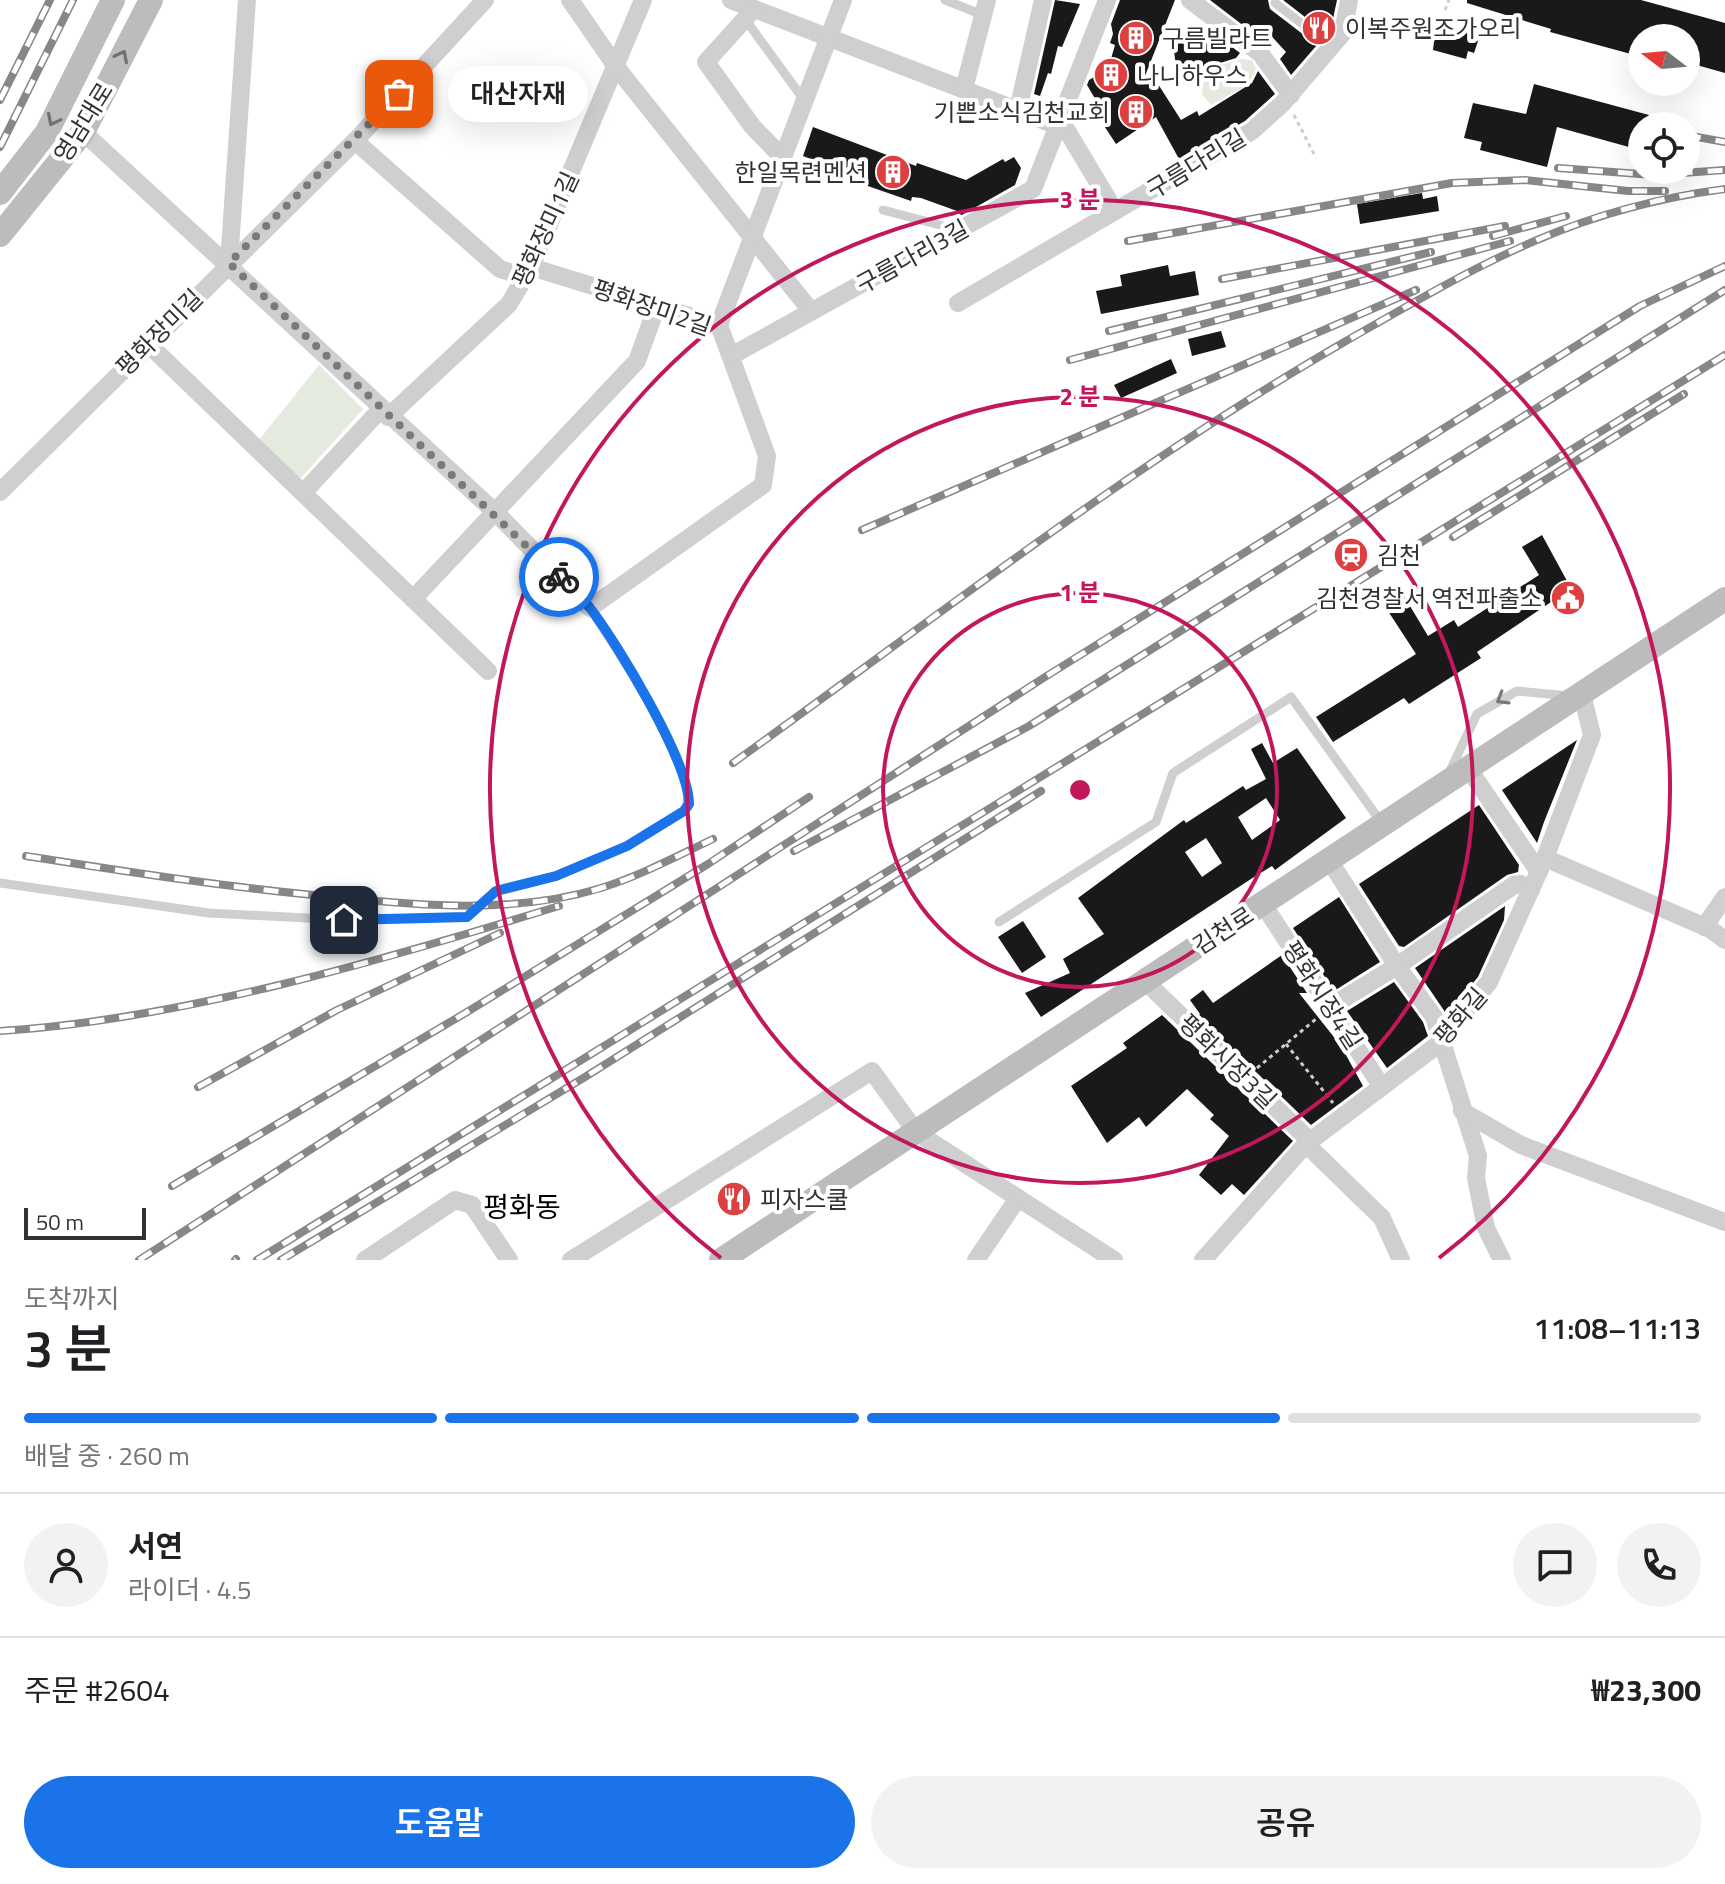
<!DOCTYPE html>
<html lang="ko">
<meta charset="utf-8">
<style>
:root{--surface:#fff;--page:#f2f2f2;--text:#202124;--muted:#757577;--line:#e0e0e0;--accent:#1a73e8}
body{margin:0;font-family:"Titillium Web","Noto Sans KR",sans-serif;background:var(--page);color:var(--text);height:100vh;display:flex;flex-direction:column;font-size:30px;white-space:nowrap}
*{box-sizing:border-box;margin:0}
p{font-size:26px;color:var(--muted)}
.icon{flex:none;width:44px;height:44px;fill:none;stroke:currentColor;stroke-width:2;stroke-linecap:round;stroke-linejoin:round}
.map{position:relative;height:1260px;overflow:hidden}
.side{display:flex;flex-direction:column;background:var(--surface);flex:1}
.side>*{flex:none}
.needle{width:52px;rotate:286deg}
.controls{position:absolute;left:1628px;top:24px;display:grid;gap:16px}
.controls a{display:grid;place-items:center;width:72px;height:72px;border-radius:50%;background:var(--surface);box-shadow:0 8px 32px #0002;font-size:40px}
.scale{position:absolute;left:24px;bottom:20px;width:122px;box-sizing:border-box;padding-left:8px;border:4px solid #323232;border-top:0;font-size:22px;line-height:28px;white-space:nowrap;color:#323232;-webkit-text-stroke:6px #fff;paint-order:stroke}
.pin{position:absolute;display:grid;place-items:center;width:68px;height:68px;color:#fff;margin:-34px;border-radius:16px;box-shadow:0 4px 12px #0006}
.courier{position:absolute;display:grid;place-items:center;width:80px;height:80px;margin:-40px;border:6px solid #1a73e8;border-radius:50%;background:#fff;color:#222;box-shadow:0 2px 10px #0007}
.bubble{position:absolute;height:56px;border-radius:28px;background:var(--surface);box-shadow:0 8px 32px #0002;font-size:26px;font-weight:600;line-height:56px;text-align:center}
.overview em{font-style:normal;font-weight:600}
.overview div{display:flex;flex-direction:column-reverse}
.overview{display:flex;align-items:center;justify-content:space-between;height:136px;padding:0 24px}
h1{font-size:52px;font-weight:600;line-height:60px}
.bar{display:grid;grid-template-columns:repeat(4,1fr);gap:12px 8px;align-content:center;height:96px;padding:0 24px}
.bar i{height:10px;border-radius:6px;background:var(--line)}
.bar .on{background:var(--accent)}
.bar p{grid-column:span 4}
.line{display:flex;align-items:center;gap:20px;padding:0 24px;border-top:2px solid var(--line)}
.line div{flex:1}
.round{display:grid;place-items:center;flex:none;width:84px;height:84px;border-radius:42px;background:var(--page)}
.cta{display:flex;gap:16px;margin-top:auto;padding:16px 24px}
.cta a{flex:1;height:92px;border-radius:48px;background:var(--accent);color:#fff;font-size:32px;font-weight:600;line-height:92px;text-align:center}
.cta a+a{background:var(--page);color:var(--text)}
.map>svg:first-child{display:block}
</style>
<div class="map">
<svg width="1725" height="1260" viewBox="0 0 1725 1260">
<rect width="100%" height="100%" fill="#fff"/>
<g fill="#e4ebde">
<polygon points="1242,59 1252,60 1256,69 1244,92 1238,90 1211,105 1202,94 1205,70"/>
<polygon points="319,365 363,409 300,479 259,440"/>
</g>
<g fill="#191919" fill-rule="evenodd">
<polygon points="1055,0 1080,4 1062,47 1058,46 1051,74 1048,73 1040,96 1034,94"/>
<polygon points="1120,0 1175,0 1143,81 1158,84 1181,120 1197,111 1199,116 1252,83 1258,71 1275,94 1245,121 1179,159 1156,117 1116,144 1099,118 1104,114 1087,85 1089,80 1108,69 1115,45 1110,43 1113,34 1111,24"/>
<polygon points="1210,0 1268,0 1270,9 1317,45 1291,75 1280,59 1286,52 1265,29 1261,36 1253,33"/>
<polygon points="1283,0 1337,0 1331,28 1327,34"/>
<polygon points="1467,0 1641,0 1725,23 1725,73 1686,62 1686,38 1642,38 1642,57 1550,32 1551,29 1467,3"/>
<polygon points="1202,24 1240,53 1236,58 1201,69 1201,72 1177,74 1173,43"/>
<polygon points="1436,24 1470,33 1469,38 1478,41 1474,53 1468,51 1466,59 1433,50"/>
<polygon points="1534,84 1649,115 1636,149 1557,127 1547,167 1480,150 1482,142 1464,138 1473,103 1526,114"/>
<polygon points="813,127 916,166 917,163 966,180 1003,159 1005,162 1014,157 1021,168 1015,185 960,216 957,211 921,198 912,197 911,201 865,185 866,180 803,156"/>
<polygon points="1422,193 1423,199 1437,196 1439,211 1360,224 1357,204"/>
<polygon points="1168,265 1170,276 1195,271 1199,295 1101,314 1096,291 1122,286 1120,275"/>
<polygon points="1221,331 1226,347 1192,356 1188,339"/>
<polygon points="1171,359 1177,373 1121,398 1114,385"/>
<polygon points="1542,535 1578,601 1562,610 1554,600 1477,652 1481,658 1409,704 1404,698 1333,742 1316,717 1416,654 1386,608 1404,596 1428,636 1454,620 1458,627 1539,575 1522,547"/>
<polygon points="1577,740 1544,822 1537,843 1502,790"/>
<path d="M1262,743L1273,763L1297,748L1346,818L1275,870L1272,866L1254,877L1041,1017L1025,993L1070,973L1063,959L1104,934L1078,898L1184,820L1186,823L1243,786L1246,790L1266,779L1251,749ZM1266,798L1280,820L1252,840L1238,817ZM1206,838L1222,863L1202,877L1185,852Z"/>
<polygon points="1479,805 1519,865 1518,872 1507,875 1404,947 1399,946 1359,884"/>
<polygon points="1339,897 1380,962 1334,991 1293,928"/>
<polygon points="1505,906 1504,920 1478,977 1449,1012 1445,1012 1415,968"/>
<polygon points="1023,921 1046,957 1022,973 998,937"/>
<polygon points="1282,955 1307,993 1299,993 1341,1046 1363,1086 1311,1125 1198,1016 1200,1014 1190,1000 1203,990 1213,1003"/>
<polygon points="1394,982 1423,1022 1428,1036 1387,1068 1347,1011"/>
<polygon points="1162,1015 1293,1141 1244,1195 1232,1184 1221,1195 1199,1175 1229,1136 1210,1119 1214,1115 1187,1089 1146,1127 1139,1117 1107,1143 1071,1086 1127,1048 1123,1043"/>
</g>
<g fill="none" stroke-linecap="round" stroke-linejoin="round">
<g stroke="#ccc" stroke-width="3" stroke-dasharray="4 4" stroke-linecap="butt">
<polyline points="1445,10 1449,0"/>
<polyline points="1294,115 1316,158"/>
<polyline points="1286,1044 1333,1103"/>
<polyline points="1257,1068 1316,1019"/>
</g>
<g stroke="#cfcfcf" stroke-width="9">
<polyline points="945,0 983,15"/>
<polyline points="1275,3 1332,47"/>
<polyline points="745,19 804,100"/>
<polyline points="883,210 940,225 951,235"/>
<polyline points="1449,773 1477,714 1517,691 1570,696"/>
<path d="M0,883L209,913L344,920L467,917L496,891L556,876L627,846L684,811C706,776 611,643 590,608"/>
<polyline points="999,922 1156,822 1173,773 1291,697 1381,822"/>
</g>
<g stroke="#cfcfcf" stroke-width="18">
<polyline points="570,0 617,68 811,311"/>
<polyline points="731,0 1066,129 1115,211"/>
<polyline points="1190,0 1260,53 1291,95"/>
<polyline points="754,9 706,62 752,126 782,157"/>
<polyline points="964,89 987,0"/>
<polyline points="1018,110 1043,0"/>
<polyline points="83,132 495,512 590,608 763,485 767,456 719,325 531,267 516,274 500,269 355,141"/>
<polyline points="229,263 247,0"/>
<polyline points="958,303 1252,131 1283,103 1343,33 1349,0"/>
<polyline points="719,325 843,0"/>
<polyline points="147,343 488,671"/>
<polyline points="731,356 1033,189 1107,0"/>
<polyline points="388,417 509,304 531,267 643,0"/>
<polyline points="0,492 355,141 485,0"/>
<polyline points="303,493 380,410"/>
<polyline points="413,599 637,361 657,306"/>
<polyline points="1468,768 1539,872"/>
<polyline points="1545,858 1710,929 1725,940"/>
<polyline points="1329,860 1397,966 1514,885 1521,884 1531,890"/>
<polyline points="1263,904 1382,1087"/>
<polyline points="1704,927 1725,897"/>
<polyline points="1145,981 1310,1141"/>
<polyline points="1330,1007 1397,966 1434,1017 1478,1156 1476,1178 1486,1228 1502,1260"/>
<polyline points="1462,1111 1521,1145 1725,1222"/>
<polyline points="1306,1144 1382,1218 1401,1260"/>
<polyline points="365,1260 455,1200 472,1205 509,1260"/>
<polyline points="571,1260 872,1071 916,1132 1114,1260"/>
<polyline points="976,1260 1018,1198"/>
<polyline points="1203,1260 1306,1144 1440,1043 1489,982 1545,858 1592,735 1582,694"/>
</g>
<g stroke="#bcbcbc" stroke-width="24">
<polyline points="0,193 47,132 113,0"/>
<polyline points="0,235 83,132 151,0"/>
<polyline points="721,1260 1725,599"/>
</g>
<g stroke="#878787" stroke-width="8">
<g id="rail">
<polyline points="0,100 50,0"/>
<polyline points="1686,135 1725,142"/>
<polyline points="0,147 73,0"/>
<polyline points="1558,168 1654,175 1725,170"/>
<polyline points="1493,236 1566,216"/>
<polyline points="1128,241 1452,183 1525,180 1628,191 1665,191"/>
<polyline points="1222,279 1505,226"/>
<polyline points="1109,331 1431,252"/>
<polyline points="1070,360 1510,241"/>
<polyline points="862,530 1416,290"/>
<polyline points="1453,537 1684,394"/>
<path d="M733,763C935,618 1131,465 1346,341C1477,266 1571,209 1725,189"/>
<polyline points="794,851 1029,726 1725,290"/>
<path d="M26,856C129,872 231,888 335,897C422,906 516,914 601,888C640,876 677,856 713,839"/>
<path d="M0,1031C180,1020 386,959 559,906"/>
<polyline points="198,1087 337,1010 500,933"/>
<polyline points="172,1186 467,1012 708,864 809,797"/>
<polyline points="139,1260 1045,677 1640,306 1725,266"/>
<polyline points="235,1260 236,1259"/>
<polyline points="257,1260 1725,355"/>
<polyline points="281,1260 585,1077 1041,791"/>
</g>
</g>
<use href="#rail" stroke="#fff" stroke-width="5" stroke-dasharray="15" stroke-linecap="butt"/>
</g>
<defs><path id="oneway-chevron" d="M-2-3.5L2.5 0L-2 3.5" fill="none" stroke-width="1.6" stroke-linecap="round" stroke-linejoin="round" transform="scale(2)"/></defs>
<g stroke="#707070">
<use href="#oneway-chevron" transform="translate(122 56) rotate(-63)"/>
<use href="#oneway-chevron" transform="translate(53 120) rotate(117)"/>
</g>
<use stroke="#797979" href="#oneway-chevron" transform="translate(1502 699) rotate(149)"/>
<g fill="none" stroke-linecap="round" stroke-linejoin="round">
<polyline stroke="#7a7a7a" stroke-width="8" stroke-dasharray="0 14.4" points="399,94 229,263 559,577"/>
<path stroke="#1a73e8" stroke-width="10" d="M344,920L467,917L496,891L556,876L627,846L684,811L689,804C689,762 617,643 590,608C581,597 569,587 559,577"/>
</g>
<g fill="none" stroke="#c2185b" stroke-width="4">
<circle cx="1080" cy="790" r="197"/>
<circle cx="1080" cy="790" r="393"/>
<path d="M721 1258A590 590 0 1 1 1439 1258"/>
</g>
<defs>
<g id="restaurant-disc" transform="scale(1.8)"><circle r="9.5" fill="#dd4041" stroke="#fff"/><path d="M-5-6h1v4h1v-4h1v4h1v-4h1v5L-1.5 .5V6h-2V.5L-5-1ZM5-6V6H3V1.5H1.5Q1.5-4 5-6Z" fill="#fff"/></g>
<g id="building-disc" transform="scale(1.8)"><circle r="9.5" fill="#dd4041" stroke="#fff"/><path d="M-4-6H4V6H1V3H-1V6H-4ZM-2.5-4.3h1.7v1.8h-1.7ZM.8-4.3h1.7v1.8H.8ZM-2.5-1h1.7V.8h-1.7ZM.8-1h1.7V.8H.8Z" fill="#fff"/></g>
<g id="station-disc" transform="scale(1.8)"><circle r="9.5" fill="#dd4041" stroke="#fff"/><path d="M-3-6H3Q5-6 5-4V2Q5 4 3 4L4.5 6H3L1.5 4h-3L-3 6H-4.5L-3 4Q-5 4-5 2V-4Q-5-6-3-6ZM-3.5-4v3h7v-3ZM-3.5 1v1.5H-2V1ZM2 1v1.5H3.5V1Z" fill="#fff"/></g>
<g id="civic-disc" transform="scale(1.8)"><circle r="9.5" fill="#dd4041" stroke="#fff"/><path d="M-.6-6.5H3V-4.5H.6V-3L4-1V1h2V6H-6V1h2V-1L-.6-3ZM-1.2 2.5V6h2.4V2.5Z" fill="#fff"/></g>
</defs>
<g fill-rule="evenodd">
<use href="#restaurant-disc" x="1319" y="28"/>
<use href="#building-disc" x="1136" y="38"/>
<use href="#building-disc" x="1111" y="75"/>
<use href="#building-disc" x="1136" y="112"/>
<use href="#building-disc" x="893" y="172"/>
<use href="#station-disc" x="1351" y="555"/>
<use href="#civic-disc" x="1568" y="598"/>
<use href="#restaurant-disc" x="734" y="1199"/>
</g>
<g text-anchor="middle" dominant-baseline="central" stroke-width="8" stroke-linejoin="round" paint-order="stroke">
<g font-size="24" fill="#323232" stroke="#fff" text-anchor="start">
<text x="1345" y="28">이복주원조가오리</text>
<text x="1162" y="38">구름빌라트</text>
<text x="1137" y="75">나니하우스</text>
<text x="1110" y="112" text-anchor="end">기쁜소식김천교회</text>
<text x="867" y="172" text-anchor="end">한일목련멘션</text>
<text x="1377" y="555">김천</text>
<text x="1542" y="598" text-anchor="end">김천경찰서 역전파출소</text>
<text x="760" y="1199">피자스쿨</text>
</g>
<g font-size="24" fill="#323232" stroke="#fff">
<text transform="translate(83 122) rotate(-58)">영남대로</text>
<text transform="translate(1196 163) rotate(-31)">구름다리길</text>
<text transform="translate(545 229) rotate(-65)">평화장미1길</text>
<text transform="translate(912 256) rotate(-29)">구름다리3길</text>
<text transform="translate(652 307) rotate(19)">평화장미2길</text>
<text transform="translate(159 332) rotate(-45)">평화장미길</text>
<text transform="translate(1223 930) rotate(-33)">김천로</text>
<text transform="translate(1323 995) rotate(57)">평화시장4길</text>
<text transform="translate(1460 1016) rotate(-49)">평화길</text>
<text transform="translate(1228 1061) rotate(44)">평화시장3길</text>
</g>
<g font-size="28" fill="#000" stroke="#fff">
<text x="522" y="1206">평화동</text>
</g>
</g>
<circle cx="1080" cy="790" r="12" fill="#c2185b" stroke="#fff" stroke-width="4"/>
<g font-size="24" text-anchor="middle" font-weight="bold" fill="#c2185b" stroke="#fff" stroke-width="8" stroke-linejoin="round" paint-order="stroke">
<text x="1080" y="208">3 분</text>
<text x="1080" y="405">2 분</text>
<text x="1080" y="601">1 분</text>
</g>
</svg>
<div class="controls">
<a><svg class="needle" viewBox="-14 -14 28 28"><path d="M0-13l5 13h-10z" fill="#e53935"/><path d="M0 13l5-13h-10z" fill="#757577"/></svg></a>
<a><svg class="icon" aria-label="locate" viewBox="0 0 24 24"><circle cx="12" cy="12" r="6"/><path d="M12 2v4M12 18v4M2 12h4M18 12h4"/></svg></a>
</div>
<div class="scale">50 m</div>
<div class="pin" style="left:399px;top:94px;background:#ea580c"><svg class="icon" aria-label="bag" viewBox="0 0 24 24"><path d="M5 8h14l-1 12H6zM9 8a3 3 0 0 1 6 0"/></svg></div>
<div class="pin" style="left:344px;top:920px;background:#1f2937"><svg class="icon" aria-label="home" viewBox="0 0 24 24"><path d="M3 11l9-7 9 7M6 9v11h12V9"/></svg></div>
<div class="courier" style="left:559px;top:577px"><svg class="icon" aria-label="bike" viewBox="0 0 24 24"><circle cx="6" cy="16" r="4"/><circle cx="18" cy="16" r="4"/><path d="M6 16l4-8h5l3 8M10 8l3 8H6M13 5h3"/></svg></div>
<div class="bubble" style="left:448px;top:66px;width:140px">대산자재</div>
</div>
<section class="side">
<div class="overview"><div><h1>3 분</h1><p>도착까지</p></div><em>11:08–11:13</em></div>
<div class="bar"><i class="on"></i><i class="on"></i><i class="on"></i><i></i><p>배달 중 · 260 m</p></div>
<div class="line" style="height:144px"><a class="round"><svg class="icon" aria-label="person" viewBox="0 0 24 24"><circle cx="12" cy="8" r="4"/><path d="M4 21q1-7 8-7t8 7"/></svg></a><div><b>서연</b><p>라이더 · 4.5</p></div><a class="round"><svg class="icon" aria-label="chat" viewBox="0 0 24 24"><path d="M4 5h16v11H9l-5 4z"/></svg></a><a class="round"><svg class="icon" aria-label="phone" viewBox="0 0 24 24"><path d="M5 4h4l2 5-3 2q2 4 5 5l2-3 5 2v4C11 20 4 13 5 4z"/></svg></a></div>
<div class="line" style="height:104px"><div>주문 #2604</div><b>₩23,300</b></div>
<div class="cta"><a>도움말</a><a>공유</a></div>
</section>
